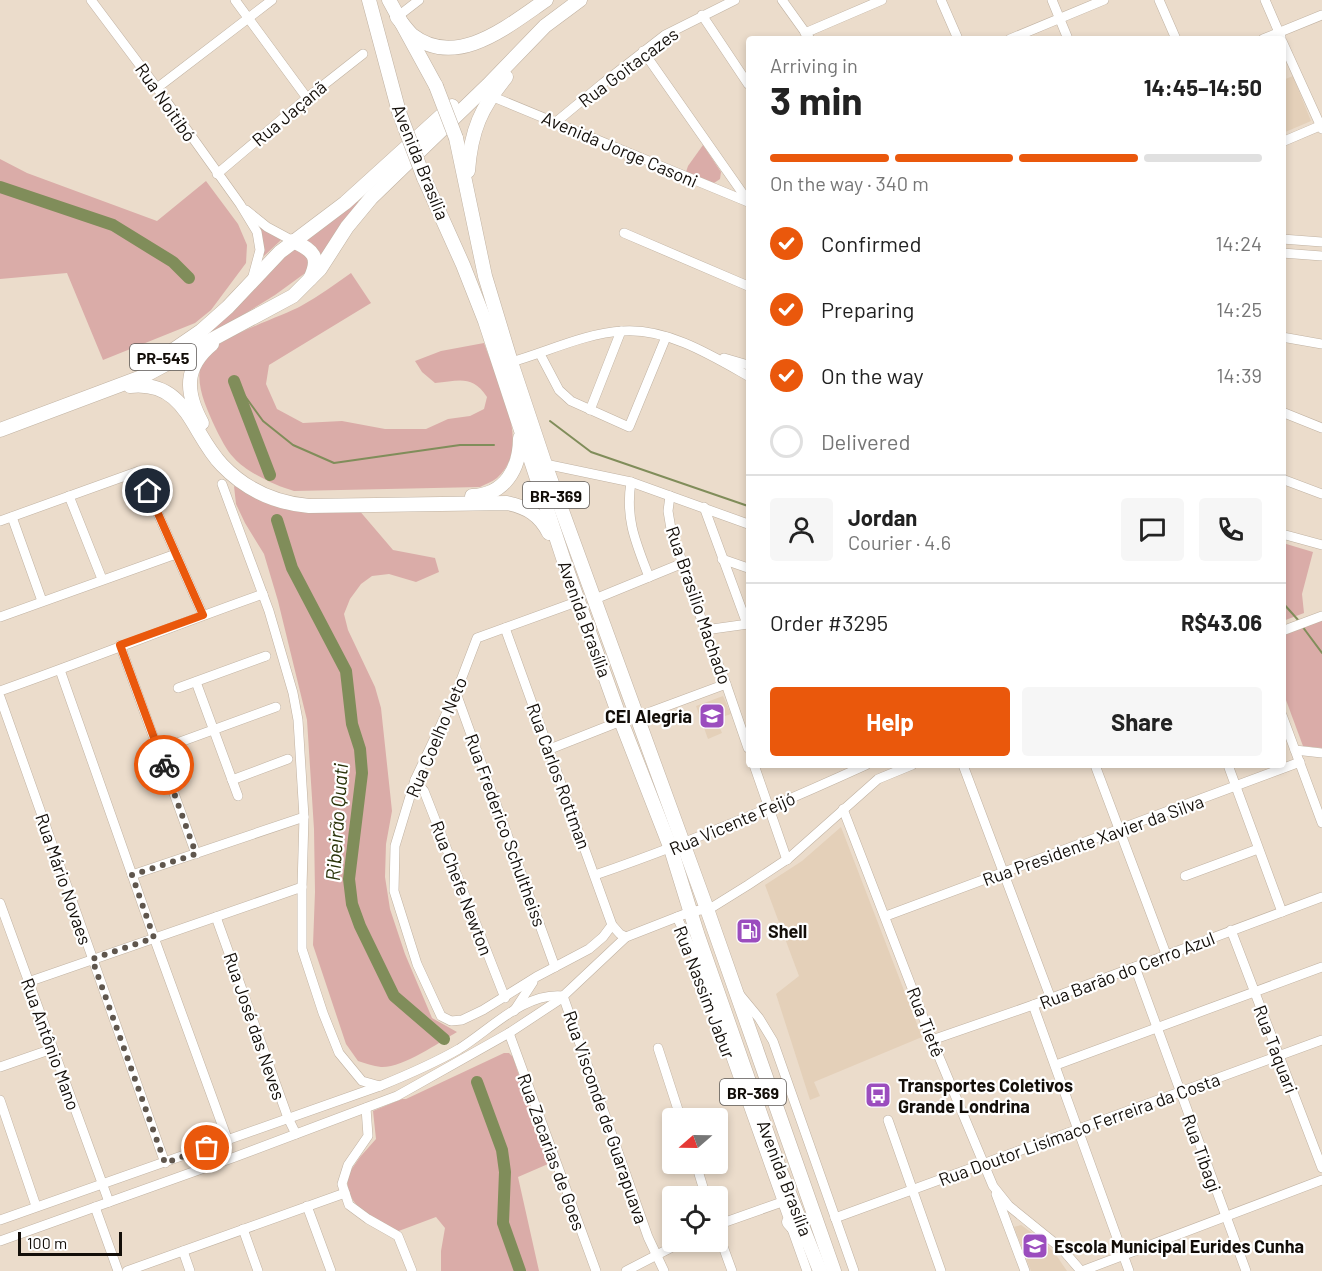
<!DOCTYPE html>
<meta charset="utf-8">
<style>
:root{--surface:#fff;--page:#f6f6f6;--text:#222;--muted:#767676;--line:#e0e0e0;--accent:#ea580c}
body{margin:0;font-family:Barlow,sans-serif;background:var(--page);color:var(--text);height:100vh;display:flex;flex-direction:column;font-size:22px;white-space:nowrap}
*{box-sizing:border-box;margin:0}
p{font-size:20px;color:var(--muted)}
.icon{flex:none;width:33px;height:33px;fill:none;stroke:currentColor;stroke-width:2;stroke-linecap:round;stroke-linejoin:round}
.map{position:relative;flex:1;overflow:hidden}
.drawer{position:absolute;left:746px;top:36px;width:540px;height:732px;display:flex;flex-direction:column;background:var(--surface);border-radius:6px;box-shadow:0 3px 9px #0003}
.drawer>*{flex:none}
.needle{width:39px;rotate:250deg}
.fabs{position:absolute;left:662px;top:1108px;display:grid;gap:12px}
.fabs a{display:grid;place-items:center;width:66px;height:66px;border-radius:6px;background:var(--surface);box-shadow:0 3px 9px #0003;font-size:30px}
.scale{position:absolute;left:18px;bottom:15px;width:104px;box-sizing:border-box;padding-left:6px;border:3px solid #130e09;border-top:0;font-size:16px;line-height:21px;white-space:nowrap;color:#130e09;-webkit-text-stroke:4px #fff;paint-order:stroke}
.pin{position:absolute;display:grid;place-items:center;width:51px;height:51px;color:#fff;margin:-26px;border:3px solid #fff;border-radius:50%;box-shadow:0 2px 6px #0007}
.courier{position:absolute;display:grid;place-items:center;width:60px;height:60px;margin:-30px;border:4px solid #ea580c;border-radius:50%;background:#fff;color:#222;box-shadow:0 2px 8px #0007}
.overview em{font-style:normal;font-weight:700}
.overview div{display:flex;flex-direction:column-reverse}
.overview{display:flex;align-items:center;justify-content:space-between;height:102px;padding:0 24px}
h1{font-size:39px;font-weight:700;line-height:45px}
.bar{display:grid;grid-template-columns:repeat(4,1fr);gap:9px 6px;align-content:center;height:72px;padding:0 24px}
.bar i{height:8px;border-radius:4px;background:var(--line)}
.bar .on{background:var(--accent)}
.bar p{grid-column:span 4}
.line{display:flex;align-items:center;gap:15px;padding:0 24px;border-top:2px solid var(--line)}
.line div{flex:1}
.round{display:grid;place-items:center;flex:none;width:63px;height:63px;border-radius:6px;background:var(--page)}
ol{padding:0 24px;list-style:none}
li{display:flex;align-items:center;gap:18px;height:66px}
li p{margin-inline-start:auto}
li .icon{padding:6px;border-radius:50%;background:var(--accent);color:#fff;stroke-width:4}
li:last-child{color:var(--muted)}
li i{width:33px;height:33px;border:3px solid var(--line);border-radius:50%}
.cta{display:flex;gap:12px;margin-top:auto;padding:12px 24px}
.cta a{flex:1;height:69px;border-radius:6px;background:var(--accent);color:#fff;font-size:24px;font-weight:700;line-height:69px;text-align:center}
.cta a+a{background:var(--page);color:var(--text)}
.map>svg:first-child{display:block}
</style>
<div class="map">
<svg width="1322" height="1271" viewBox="0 0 1322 1271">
<rect width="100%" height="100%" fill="#ebdccb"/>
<g fill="#e4d0b9">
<polygon points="1293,76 1311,121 1283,133 1283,80"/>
<polygon points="723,696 731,714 716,719 722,733 708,739 696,706"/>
<polygon points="841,827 922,1037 814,1082 820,1096 810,1100 776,994 799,976 765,885 802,861"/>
<polygon points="1021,1225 1042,1240 1054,1252 1067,1271 1031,1271 1014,1227"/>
</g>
<g fill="#daaca8">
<polygon points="703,145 721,172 720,179 714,183 686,172 688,166"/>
<polygon points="0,159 27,173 157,221 206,181 238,224 247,245 246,263 211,310 195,323 103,360 67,273 0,279"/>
<polygon points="357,201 359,203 320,260 302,240"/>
<polygon points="248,214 262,228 281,240 264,256 264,247"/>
<polygon points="294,248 310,258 308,271 275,295 191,347"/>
<path d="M351,273L371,303L269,365L266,384L277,409L303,423L342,421L385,429H426L448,419L470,416L484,409L487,397C472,374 458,381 435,383L422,372L415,361L441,351L484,343C496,379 534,446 497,478C492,482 485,484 480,487L294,491C276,486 246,472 234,458C226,450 220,437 215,427C206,407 194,383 202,361C209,340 281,317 301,306C319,296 335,284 351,273Z"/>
<path d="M234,486L283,508L358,509L393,550L435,558L439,572L416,582L389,574L372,576L361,584L350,599L344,614L348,630L375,687L381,708L392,811L386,844L385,877L390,909L405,954L432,1018L457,1032C438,1043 403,1068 381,1067C373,1066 365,1063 358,1061L346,1044L313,945L315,892L314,829L307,720L278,601L264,554L245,523L236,504Z"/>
<polygon points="1283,543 1313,552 1302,594 1304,613 1283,621"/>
<polygon points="1322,619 1322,748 1303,746 1283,692 1283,634"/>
<path d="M504,1053H509L513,1057L548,1164L518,1177L539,1271H441V1251L445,1228L436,1217L396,1232C372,1212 347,1212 347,1176L360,1157L376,1139L373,1111L402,1099H406Z"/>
</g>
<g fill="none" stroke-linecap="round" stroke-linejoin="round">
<g stroke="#808d5a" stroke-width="2">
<polyline points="234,381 263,421 293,445 334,463 460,445 494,445"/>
<polyline points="550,421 591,452 748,506"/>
<polyline points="1282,602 1299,621"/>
<polyline points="1302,626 1322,653"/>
</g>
<g stroke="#808d5a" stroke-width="12">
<polyline points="0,187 113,225 173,262 189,278"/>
<polyline points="234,381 270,475"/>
<polyline points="277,520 292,568 346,671 352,724 360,749 362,773 349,879 352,904 360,926 394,996 444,1039"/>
<polyline points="477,1082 502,1150 505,1172 503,1223 520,1271"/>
</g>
<g stroke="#c0b2a2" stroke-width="10">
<g id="minor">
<polyline points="91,0 157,88 240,204 257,232 260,250 253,276"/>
<polyline points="235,0 307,98"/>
<polyline points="782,0 810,39"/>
<polyline points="941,0 958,39"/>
<polyline points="1052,0 1068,39"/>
<polyline points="1159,0 1176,39"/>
<polyline points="1265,0 1281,37"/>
<polyline points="702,15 748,84"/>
<polyline points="397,17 419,0"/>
<polyline points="805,33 882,0"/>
<polyline points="1010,39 1104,0"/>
<polyline points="1263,39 1322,15"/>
<polyline points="1282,41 1322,129"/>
<polyline points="643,51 748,201"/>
<polyline points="157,88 272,0"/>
<polyline points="491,96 748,202"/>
<polyline points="556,122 602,84 665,35 735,0"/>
<polyline points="1282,142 1322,125"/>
<polyline points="217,174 307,98 363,54"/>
<polyline points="246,210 267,227 293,241"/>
<polyline points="624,233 748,286"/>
<polyline points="1282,239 1322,242"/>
<polyline points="1282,253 1322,256"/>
<polyline points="1282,337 1322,344"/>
<polyline points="540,354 559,390 571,401 629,427 666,337"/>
<polyline points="724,358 748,365"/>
<path d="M511,362C547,352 585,333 623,331C667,328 711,355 748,376"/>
<polyline points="590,410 621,331"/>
<polyline points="1282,412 1322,428"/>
<polyline points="545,464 631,482 748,524"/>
<polyline points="1282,479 1322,494"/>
<path d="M631,482C625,519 636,543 649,577"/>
<polyline points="222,484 269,611 293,693 298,720 304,817 302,887 302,949 323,1013 339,1053 362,1081 380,1086"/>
<polyline points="69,496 102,579"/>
<polyline points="670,496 668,511 671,529 705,630 726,684 748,748"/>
<polyline points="704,507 747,624"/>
<polyline points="12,517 42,601"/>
<polyline points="0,521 139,471 203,615"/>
<polyline points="1282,534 1322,545"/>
<polyline points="722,559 748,568"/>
<polyline points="595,599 683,563"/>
<polyline points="579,601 477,638 456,693 415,780 395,846 394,891 417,964 441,1016 451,1021 462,1020 483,1010 536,977 589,949 603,937 612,925"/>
<polyline points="0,617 176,554"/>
<polyline points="505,628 612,925 620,934 626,937"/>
<polyline points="705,630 748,624"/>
<polyline points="1282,631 1322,616"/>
<polyline points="120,645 196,854"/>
<polyline points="60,670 156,943 228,1141"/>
<polyline points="196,682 238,796"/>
<polyline points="178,688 266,656"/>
<path d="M0,691C88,660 175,625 263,594"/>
<polyline points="456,693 555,967"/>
<polyline points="0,697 165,1163"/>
<polyline points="1282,715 1322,823"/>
<polyline points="637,717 726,684"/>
<polyline points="550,749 621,721"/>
<polyline points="158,750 276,707"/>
<polyline points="1295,750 1322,753"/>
<polyline points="754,765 787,860"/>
<polyline points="963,765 1051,999"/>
<polyline points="1095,765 1166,954"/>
<polyline points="1228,765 1282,912"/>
<polyline points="232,780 288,759"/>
<polyline points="415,780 424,791 505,998"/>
<polyline points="843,809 932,1040 993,1186 1009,1206 1062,1249 1081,1271"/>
<polyline points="132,875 304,817"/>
<path d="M595,875C688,843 776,806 866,765"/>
<polyline points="1185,876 1258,849"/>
<polyline points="0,903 109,1202"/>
<polyline points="886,916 1300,762"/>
<polyline points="216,917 288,1118 296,1134"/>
<polyline points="677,917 696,959 807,1271"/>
<polyline points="1231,930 1322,1168"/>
<polyline points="1135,967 1246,1271"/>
<polyline points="28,982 302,887"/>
<polyline points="740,995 759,1018 773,1041 854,1271"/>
<polyline points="563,996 648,1237 664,1271"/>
<polyline points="1033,1005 1129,1271"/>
<polyline points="514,1011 533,982"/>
<polyline points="509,1033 596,1271"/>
<polyline points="932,1040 1033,1005 1322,897"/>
<polyline points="658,1048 681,1119"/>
<polyline points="1056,1065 1322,967"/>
<polyline points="0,1067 52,1049"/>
<polyline points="0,1100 36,1206"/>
<polyline points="366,1108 368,1136 348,1165 342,1184 349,1205 368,1219 398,1236 412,1271"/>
<polyline points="888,1120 941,1271"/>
<polyline points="696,1164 706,1197"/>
<polyline points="996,1194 1025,1271"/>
<polyline points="307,1206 331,1271"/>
<polyline points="95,1207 118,1271"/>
<polyline points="835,1218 1322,1040"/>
<path d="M0,1220L380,1086C407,1075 433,1064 459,1049C490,1030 524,992 563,996"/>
<polyline points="717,1225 782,1202"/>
<polyline points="243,1229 258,1271"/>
<polyline points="717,1230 732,1271"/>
<polyline points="0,1241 235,1157 397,1096 509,1033 559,1000 626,937 690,912 711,908 748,885 789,858 878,779 912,765"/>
<polyline points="183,1251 190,1271"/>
<polyline points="127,1271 345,1193"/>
<polyline points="626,1271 682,1242"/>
<polyline points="1082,1271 1322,1180"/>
</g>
</g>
<g stroke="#c0b2a2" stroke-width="15">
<g id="highway">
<polyline points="369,0 399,112"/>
<polyline points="389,0 436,86"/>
<path d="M397,17C402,23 407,30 412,35C457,70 509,25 546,0"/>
<polyline points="456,138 485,276 511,362 545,464 707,909 834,1271"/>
<path d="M468,171C471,130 481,108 506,77"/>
<polyline points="424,178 463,265 485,321 566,567 621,721 671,849 697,933 780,1170 820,1271"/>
<path d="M293,241C313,250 321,257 310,279"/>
<polyline points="166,355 201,331 228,307 280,252 345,203 452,106"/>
<path d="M130,386C187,380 191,433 222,465C245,489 275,503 309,506L507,503C527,507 540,515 549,533"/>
<path d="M202,423C185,392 184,367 212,344"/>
<polyline points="0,430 144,376 293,296 320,269 347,227 371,198 488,85 545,26 580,0"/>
<path d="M472,496C505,495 520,468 520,438"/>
<polyline points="789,1222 805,1240"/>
</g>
</g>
<use href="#minor" stroke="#fff" stroke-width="9"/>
<use href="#highway" stroke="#fff" stroke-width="14"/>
<g stroke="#c0b2a2" stroke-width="15" stroke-linecap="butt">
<g id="highway-bridge">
<polyline points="436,86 456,138"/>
<polyline points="399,112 424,178"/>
</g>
</g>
<use href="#highway-bridge" stroke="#fff" stroke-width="14"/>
</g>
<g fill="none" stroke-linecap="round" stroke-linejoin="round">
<polyline stroke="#5f564d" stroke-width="6" stroke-dasharray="0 10.8" points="164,765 196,854 132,875 154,938 92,959 165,1163 207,1148"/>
<polyline stroke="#ea580c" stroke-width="8" points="148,491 203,615 120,645 164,765"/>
</g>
<defs>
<g id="school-square" transform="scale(1.35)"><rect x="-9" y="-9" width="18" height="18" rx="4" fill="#9b4dbe" stroke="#fff"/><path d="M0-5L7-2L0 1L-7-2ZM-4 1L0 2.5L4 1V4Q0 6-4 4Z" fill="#fff"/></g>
<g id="fuel-square" transform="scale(1.35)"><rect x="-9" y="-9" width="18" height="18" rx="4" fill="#9b4dbe" stroke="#fff"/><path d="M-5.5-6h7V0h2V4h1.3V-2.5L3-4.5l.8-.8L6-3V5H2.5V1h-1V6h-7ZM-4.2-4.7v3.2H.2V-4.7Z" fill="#fff"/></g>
<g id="bus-square" transform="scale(1.35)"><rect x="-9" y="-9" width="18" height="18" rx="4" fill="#9b4dbe" stroke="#fff"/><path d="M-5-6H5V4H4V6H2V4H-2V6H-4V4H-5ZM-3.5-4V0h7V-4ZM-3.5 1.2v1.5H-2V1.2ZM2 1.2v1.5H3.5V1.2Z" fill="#fff"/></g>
</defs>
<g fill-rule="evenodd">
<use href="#school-square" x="712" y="716"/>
<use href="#fuel-square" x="749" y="931"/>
<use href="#bus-square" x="878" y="1095"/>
<use href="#school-square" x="1035" y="1246"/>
</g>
<g text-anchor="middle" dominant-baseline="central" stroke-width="4.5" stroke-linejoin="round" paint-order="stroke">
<g fill="#fff" stroke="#5a5653" stroke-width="1.5">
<rect x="130" y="344" width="66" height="26" rx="4.5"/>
<rect x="523" y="482" width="66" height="26" rx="4.5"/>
<rect x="720" y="1079" width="66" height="26" rx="4.5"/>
</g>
<g font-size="16" font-weight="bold" fill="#130e09">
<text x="163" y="357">PR-545</text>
<text x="556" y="495">BR-369</text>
<text x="753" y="1092">BR-369</text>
</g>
<g font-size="18" fill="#130e09" stroke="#fff">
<text transform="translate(628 67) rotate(-37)">Rua Goitacazes</text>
<text transform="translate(166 102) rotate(55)">Rua Noitibó</text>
<text transform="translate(289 113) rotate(-40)">Rua Jaçanã</text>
<text transform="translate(620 149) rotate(23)">Avenida Jorge Casoni</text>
<text transform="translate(421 162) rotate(68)">Avenida Brasília</text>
<text transform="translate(699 605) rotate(71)">Rua Brasilio Machado</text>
<text transform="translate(585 619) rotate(70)">Avenida Brasília</text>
<text transform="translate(436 737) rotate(-67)">Rua Coelho Neto</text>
<text transform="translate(559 776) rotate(70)">Rua Carlos Rottman</text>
<text transform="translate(732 823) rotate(-23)">Rua Vicente Feijó</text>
<text transform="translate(506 830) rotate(70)">Rua Frederico Schultheiss</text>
<text transform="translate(1093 840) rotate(-20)">Rua Presidente Xavier da Silva</text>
<text transform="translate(64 879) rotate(71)">Rua Mário Novaes</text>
<text transform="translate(462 888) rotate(69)">Rua Chefe Newton</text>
<text transform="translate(1127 970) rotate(-21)">Rua Barão do Cerro Azul</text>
<text transform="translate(705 992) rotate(69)">Rua Nassim Jabur</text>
<text transform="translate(926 1022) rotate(69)">Rua Tietê</text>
<text transform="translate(255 1026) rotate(71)">Rua José das Neves</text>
<text transform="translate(51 1044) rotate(70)">Rua Antônio Mano</text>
<text transform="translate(1276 1049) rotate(69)">Rua Taquari</text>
<text transform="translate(606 1117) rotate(71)">Rua Visconde de Guarapuava</text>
<text transform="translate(1079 1129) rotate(-20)">Rua Doutor Lisímaco Ferreira da Costa</text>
<text transform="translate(552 1152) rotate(70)">Rua Zacarias de Goes</text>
<text transform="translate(1202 1153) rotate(70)">Rua Tibagi</text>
<text transform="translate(785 1178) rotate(69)">Avenida Brasília</text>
</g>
<g font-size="18" font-weight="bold" fill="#130e09" stroke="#fff" text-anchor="start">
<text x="692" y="716" text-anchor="end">CEI Alegria</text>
<text x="768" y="931">Shell</text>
<text x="898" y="1085">Transportes Coletivos<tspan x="898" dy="21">Grande Londrina</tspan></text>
<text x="1054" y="1246">Escola Municipal Eurides Cunha</text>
</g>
<g font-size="20" font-style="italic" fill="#293208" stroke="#fff">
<text transform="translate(336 822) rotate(-86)">Ribeirão Quati</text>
</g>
</g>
</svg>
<div class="fabs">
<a><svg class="needle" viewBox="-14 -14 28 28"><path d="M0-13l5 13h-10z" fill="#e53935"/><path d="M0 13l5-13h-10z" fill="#767676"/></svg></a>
<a><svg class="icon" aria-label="locate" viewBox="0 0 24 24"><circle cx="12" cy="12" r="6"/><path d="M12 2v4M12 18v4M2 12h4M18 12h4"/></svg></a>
</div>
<div class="scale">100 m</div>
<div class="pin" style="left:207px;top:1148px;background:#ea580c"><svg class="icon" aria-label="bag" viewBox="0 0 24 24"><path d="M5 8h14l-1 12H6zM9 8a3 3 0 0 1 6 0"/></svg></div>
<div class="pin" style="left:148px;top:491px;background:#1f2937"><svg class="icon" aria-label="home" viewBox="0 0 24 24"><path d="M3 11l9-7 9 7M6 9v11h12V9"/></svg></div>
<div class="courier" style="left:164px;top:765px"><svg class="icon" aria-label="bike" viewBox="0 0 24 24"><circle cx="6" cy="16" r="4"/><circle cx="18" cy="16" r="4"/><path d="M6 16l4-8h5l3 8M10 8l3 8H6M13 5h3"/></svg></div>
<section class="drawer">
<div class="overview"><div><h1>3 min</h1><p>Arriving in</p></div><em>14:45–14:50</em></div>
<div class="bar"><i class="on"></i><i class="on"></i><i class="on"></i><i></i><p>On the way · 340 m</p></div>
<ol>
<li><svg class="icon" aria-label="check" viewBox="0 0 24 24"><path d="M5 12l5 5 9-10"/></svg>Confirmed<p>14:24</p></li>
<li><svg class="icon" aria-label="check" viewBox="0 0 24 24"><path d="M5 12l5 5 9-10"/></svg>Preparing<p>14:25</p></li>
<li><svg class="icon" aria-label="check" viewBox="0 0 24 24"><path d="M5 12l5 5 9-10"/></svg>On the way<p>14:39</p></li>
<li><i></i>Delivered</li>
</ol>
<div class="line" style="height:108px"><a class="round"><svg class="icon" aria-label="person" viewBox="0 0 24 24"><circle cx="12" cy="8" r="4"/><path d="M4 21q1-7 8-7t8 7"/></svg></a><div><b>Jordan</b><p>Courier · 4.6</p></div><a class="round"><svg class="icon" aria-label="chat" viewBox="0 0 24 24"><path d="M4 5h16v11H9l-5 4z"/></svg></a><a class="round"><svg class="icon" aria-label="phone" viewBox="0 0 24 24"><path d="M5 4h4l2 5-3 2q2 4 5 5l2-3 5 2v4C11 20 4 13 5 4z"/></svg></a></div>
<div class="line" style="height:78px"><div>Order #3295</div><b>R$43.06</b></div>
<div class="cta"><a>Help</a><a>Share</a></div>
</section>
</div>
